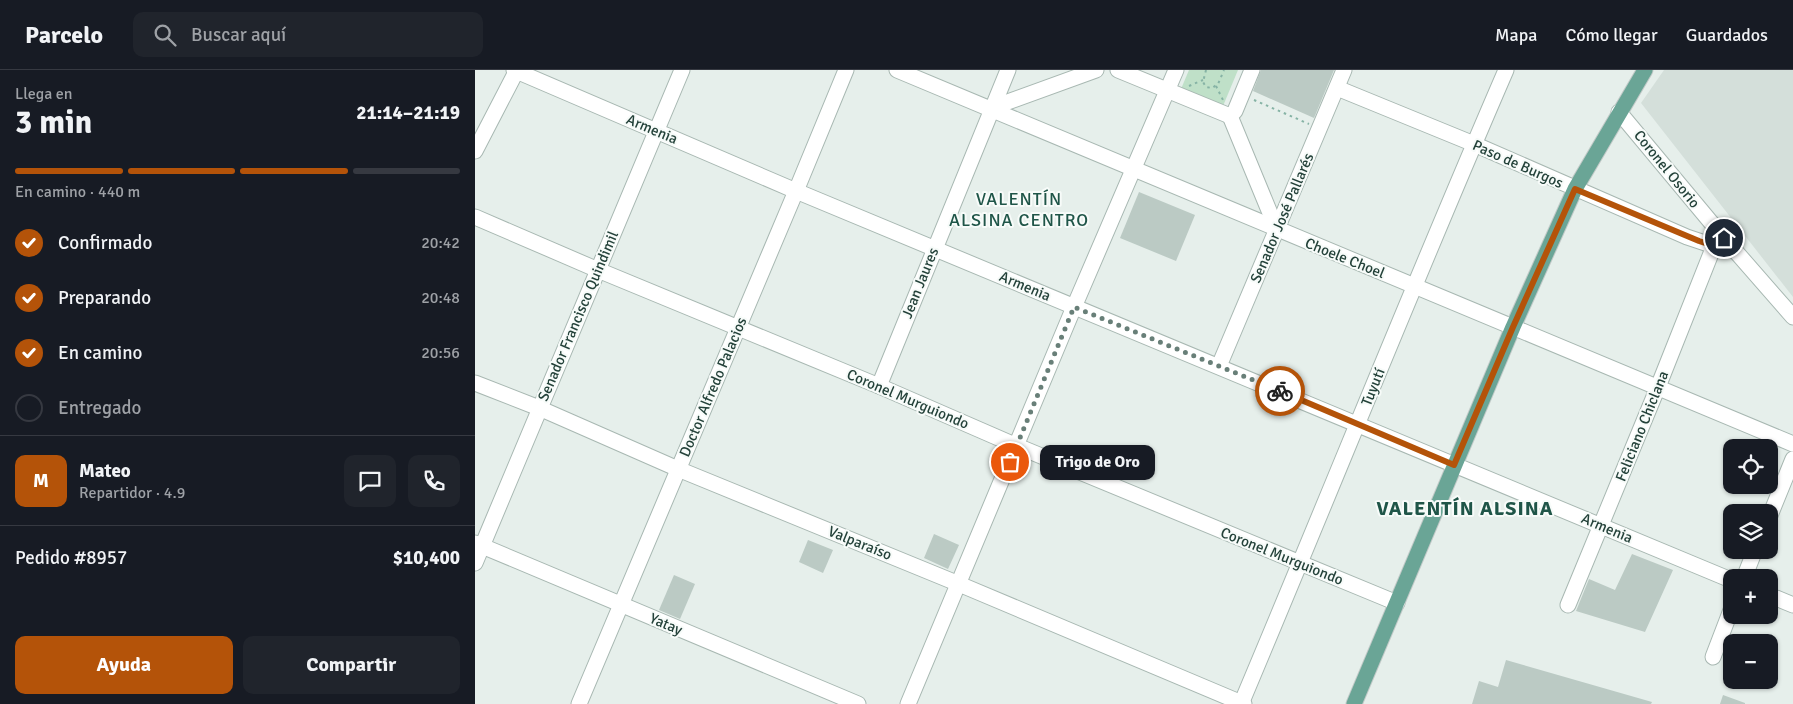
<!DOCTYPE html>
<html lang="es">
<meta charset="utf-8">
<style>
:root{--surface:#171b24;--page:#20242c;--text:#f1f3f6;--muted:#9ea1a6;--line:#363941;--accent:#b45309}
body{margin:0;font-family:Signika,sans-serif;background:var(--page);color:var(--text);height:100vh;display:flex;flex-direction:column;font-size:19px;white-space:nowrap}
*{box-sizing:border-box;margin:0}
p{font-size:16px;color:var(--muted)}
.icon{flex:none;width:28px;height:28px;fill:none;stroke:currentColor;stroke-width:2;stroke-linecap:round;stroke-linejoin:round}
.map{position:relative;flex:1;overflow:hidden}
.panel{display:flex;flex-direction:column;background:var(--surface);width:475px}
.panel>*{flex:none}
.controls{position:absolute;left:1248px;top:369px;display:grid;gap:10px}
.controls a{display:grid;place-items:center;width:55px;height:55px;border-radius:10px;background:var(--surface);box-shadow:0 1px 4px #0004;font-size:25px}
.pin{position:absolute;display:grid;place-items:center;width:42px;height:42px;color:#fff;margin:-21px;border:2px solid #fff;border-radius:50%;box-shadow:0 1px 5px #0007}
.courier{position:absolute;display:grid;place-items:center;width:50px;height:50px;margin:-25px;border:4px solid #b45309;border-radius:50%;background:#fff;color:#222;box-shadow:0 1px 6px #0007}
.bubble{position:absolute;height:35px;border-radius:10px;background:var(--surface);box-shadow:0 1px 4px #0004;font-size:16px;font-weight:700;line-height:35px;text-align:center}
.headline em{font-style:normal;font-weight:700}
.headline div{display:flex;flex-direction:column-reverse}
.headline{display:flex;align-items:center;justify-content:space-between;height:85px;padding:0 15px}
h1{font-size:32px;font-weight:700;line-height:38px}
.bar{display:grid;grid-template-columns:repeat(4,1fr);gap:8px 5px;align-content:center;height:60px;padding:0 15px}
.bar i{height:6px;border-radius:4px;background:var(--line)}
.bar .active{background:var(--accent)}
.bar p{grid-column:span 4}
.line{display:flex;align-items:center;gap:12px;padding:0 15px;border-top:1px solid var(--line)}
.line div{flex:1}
.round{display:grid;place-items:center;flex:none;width:52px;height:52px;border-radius:10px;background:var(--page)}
ol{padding:0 15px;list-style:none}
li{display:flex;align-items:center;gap:15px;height:55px}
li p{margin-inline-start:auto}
li .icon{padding:5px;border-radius:50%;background:var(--accent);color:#fff;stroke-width:4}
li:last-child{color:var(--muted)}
li i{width:28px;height:28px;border:2px solid var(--line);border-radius:50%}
.action{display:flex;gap:10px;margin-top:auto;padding:10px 15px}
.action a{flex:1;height:58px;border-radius:10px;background:var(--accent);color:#fff;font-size:20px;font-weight:700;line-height:58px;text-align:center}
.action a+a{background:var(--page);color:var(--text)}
header{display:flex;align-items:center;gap:30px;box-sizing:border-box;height:70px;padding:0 25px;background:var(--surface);border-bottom:1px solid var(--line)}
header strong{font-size:24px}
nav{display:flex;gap:28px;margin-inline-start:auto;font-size:18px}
.search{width:350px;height:45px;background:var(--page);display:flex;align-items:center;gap:12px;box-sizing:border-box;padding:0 18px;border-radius:10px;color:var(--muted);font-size:19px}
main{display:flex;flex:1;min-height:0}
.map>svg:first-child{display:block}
</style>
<header>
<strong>Parcelo</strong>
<div class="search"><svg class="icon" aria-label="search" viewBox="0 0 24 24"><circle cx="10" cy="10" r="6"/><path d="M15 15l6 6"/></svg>Buscar aquí</div>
<nav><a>Mapa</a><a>Cómo llegar</a><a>Guardados</a></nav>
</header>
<main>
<section class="panel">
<div class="headline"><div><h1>3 min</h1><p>Llega en</p></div><em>21:14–21:19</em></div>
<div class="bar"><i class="active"></i><i class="active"></i><i class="active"></i><i></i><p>En camino · 440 m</p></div>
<ol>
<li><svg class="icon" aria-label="check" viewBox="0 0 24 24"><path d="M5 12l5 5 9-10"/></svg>Confirmado<p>20:42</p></li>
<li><svg class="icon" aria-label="check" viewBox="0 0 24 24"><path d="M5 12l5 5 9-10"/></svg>Preparando<p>20:48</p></li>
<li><svg class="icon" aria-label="check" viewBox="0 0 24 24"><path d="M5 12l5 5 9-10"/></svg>En camino<p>20:56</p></li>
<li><i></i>Entregado</li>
</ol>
<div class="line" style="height:90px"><b class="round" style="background:var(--accent);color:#fff">M</b><div><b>Mateo</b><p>Repartidor · 4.9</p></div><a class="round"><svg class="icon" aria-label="chat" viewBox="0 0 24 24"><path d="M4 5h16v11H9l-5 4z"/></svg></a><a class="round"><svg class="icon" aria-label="phone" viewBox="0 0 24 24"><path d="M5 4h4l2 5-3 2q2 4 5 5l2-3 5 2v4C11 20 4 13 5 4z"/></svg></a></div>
<div class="line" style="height:65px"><div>Pedido #8957</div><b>$10,400</b></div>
<div class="action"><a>Ayuda</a><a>Compartir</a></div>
</section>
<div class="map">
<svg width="1318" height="634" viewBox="0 0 1318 634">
<rect width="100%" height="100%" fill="#e6efeb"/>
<polygon fill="#d4dfda" points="1189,0 1318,0 1318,227 1166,33"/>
<polygon fill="#bfe0c8" points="714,0 763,0 748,36 706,19"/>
<g fill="#bbcac4">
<polygon points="786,0 859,0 839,48 778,21"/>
<polygon points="664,122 720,145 701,191 645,168"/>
<polygon points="459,464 484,475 473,499 449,488"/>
<polygon points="333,470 358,480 348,503 324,492"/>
<polygon points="1157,484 1198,500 1170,562 1101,541 1114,509 1140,520"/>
<polygon points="199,505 220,514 205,549 184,540"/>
<polygon points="1031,590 1177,632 1176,634 997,634 1004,611 1023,617"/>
<polygon points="1248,625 1270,633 1270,634 1245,634"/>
</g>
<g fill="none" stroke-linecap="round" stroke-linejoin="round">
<g stroke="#a8b8b2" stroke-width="17">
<g id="minor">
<polyline points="39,0 321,121 1256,510"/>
<polyline points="422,0 1318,374"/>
<polyline points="643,0 755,46"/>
<polyline points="862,18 999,74 1212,167 1239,176"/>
<polyline points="516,38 621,0"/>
<polyline points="1144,42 1249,168 1318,247"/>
<polyline points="755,46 802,160"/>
<polyline points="755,46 760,41 777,0"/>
<polyline points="0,81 42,0"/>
<polyline points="0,147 123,200 404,316 542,376 922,533"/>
<polyline points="744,296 869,0"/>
<polyline points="0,313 64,338 203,399 484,514 769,634"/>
<polyline points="404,316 533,0"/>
<polyline points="1294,448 1318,389"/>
<polyline points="0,473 383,634"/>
<polyline points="0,493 207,0"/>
<polyline points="1269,508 1280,480"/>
<polyline points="1294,525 1318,535"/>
<polyline points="1093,535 1183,317 1239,176 1249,168"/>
<polyline points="1238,587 1256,540"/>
<polyline points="104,634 321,121 371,0"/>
<polyline points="433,634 599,237 701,0"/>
<path d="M766,634C855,423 940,210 1031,0"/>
</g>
</g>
<g stroke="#c2cac8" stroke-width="17">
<polyline id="major" points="879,634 1038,257 1100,119 1170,0"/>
</g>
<g stroke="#86b3a5" stroke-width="2" stroke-dasharray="2.5 4" stroke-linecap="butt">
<polyline points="731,0 728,12 731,17 737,18 743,14 749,0"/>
<polyline points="714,16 728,10"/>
<polyline points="741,16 748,30"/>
<polyline points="779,30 834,54"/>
</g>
<use href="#minor" stroke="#fff" stroke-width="15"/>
<use href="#major" stroke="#6aa596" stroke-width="15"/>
</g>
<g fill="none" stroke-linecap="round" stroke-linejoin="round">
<polyline stroke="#687f78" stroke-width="5" stroke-dasharray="0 9" points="535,392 599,237 805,321"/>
<polyline stroke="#b45309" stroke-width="6" points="805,321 979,395 1038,257 1100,119 1224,171 1239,176 1249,168"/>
</g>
<g text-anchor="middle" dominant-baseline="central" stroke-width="4" stroke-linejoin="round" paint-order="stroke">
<g font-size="15" fill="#24423a" stroke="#f7fbf9">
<text transform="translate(177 59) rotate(23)">Armenia</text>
<text transform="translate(1043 94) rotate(24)">Paso de Burgos</text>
<text transform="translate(1192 99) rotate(51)">Coronel Osorio</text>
<text transform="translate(807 148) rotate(-67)">Senador José Pallarés</text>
<text transform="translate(870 188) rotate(22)">Choele Choel</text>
<text transform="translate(445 213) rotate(-68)">Jean Jaures</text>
<text transform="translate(550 216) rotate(23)">Armenia</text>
<text transform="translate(103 246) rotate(-67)">Senador Francisco Quindimil</text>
<text transform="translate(238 317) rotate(-67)">Doctor Alfredo Palacios</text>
<text transform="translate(898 317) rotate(-68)">Tuyutí</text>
<text transform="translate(433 329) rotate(23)">Coronel Murguiondo</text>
<text transform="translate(1167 356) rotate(-68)">Feliciano Chiclana</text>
<text transform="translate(1132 458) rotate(23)">Armenia</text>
<text transform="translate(385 473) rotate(22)">Valparaíso</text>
<text transform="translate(807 486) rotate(22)">Coronel Murguiondo</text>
<text transform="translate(191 554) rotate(23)">Yatay</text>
</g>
<g font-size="18" letter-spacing="1" fill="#1f5548" stroke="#f7fbf9">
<text x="544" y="129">VALENTÍN<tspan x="544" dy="21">ALSINA CENTRO</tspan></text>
</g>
<g font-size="20" font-weight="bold" letter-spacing="1" fill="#1f5548" stroke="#f7fbf9">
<text x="990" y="438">VALENTÍN ALSINA</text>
</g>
</g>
</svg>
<div class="controls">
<a><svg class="icon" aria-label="locate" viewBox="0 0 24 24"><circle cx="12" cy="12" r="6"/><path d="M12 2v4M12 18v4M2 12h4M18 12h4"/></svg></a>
<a><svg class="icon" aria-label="layers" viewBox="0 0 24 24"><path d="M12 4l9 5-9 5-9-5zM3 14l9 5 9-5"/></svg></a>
<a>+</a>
<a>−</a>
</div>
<div class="pin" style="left:535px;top:392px;background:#ea580c"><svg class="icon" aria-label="bag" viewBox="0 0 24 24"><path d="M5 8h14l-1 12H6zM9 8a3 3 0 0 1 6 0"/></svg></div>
<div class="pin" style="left:1249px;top:168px;background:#1f2937"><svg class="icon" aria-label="home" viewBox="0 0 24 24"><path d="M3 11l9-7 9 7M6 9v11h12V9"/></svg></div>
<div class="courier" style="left:805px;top:321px"><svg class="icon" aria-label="bike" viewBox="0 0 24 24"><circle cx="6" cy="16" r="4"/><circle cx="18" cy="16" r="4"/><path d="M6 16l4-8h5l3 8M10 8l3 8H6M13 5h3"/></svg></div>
<div class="bubble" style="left:565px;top:375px;width:115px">Trigo de Oro</div>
</div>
</main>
